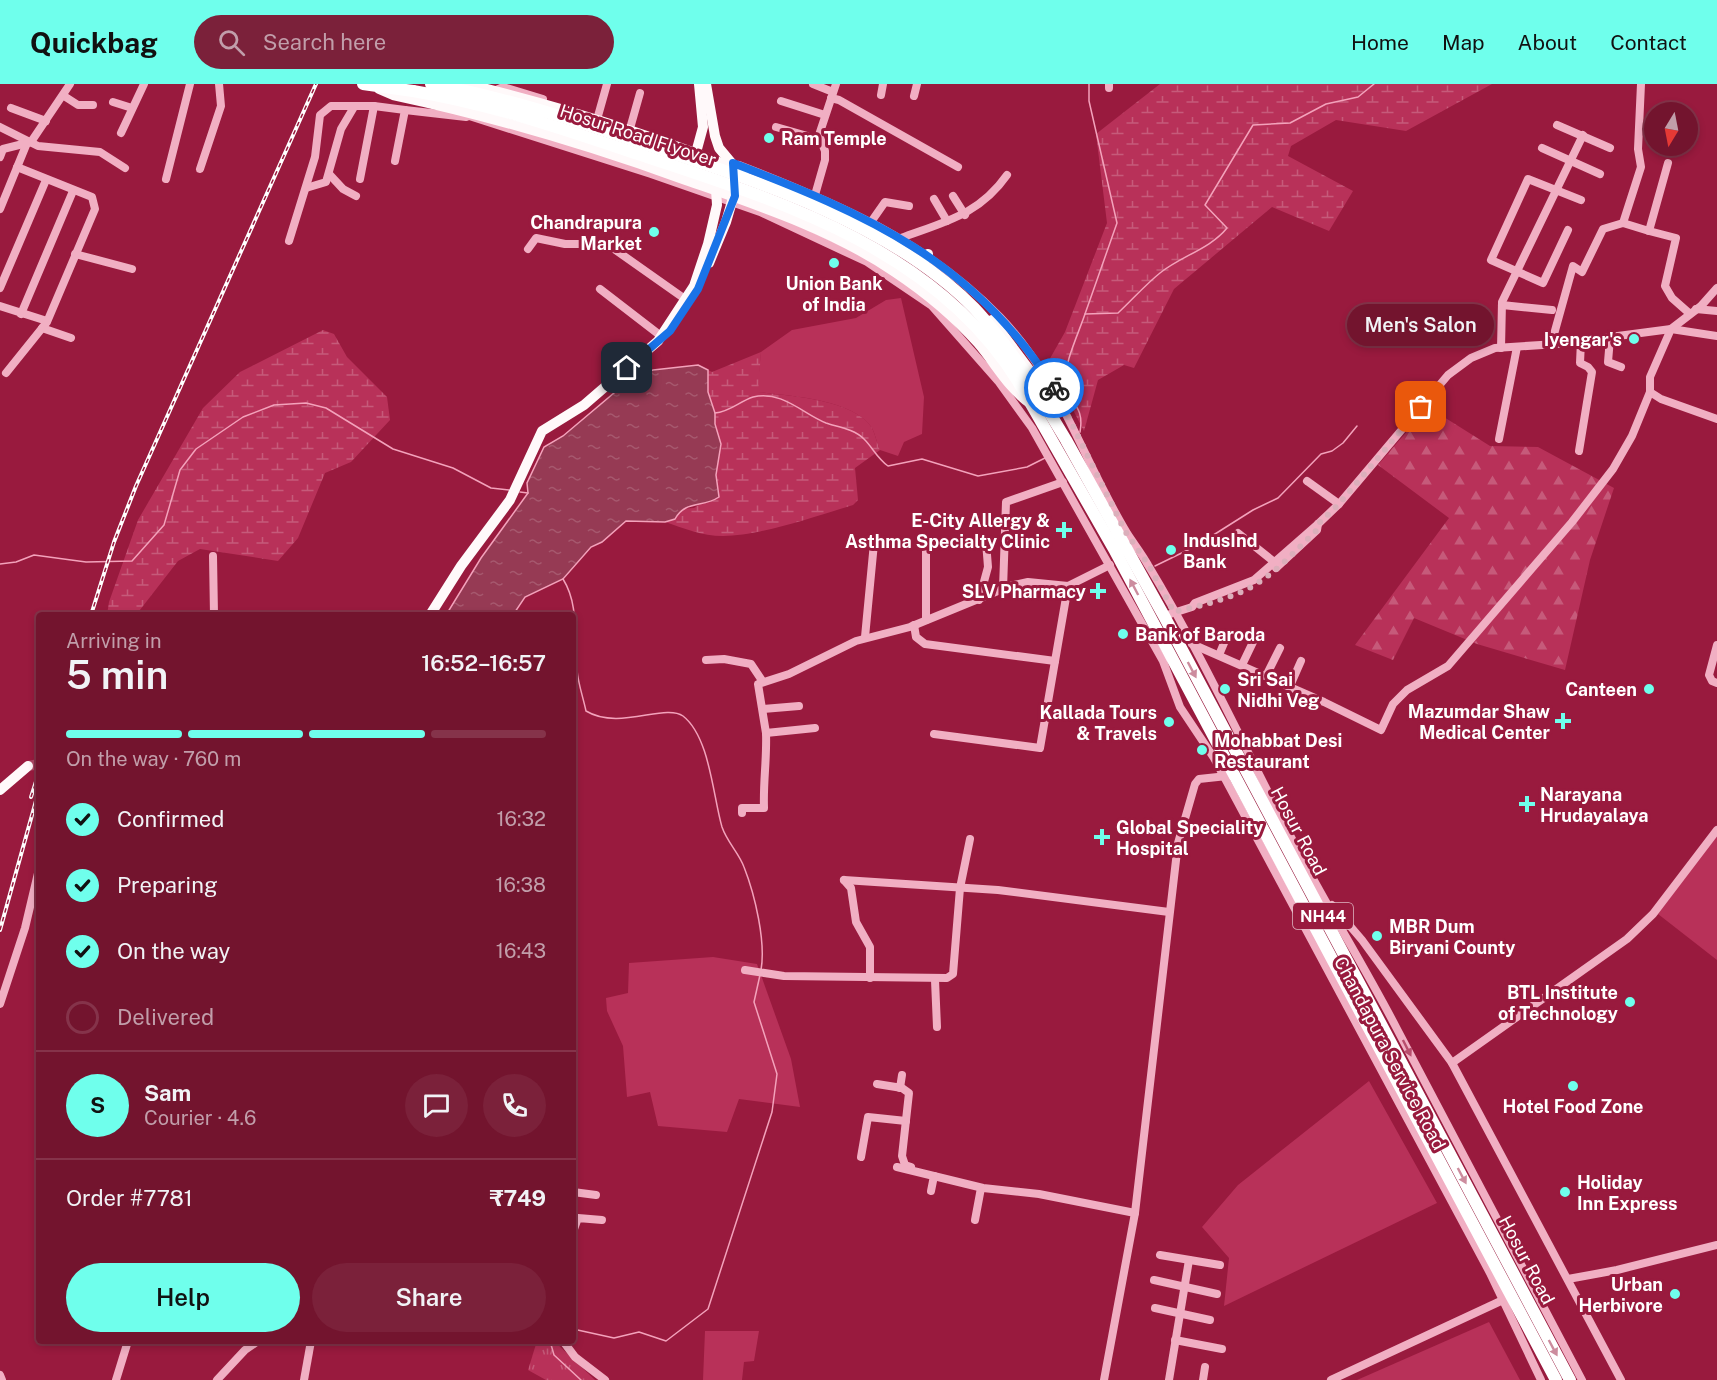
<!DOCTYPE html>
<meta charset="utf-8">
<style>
:root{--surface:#73142e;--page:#7b213a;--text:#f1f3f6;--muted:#c19eaa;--line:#85334a;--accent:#6fffec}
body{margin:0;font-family:"Public Sans",sans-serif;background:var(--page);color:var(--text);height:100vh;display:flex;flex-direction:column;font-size:22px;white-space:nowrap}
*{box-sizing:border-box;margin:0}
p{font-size:20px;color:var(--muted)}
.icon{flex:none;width:33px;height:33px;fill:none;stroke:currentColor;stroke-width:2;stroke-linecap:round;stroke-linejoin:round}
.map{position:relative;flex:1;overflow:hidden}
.drawer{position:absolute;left:36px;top:528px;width:540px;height:732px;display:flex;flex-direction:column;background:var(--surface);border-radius:6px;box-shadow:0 3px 9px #0003,0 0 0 2px var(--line)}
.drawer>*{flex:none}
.needle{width:39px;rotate:190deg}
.tools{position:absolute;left:1644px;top:18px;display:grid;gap:12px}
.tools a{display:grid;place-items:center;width:54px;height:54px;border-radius:50%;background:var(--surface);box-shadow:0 3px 9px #0003,0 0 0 2px var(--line);font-size:30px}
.pin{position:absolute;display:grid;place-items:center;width:51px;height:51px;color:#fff;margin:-26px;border-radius:12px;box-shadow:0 3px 9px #0006}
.courier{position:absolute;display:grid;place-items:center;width:60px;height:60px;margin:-30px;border:4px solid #1a73e8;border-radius:50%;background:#fff;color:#222;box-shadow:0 2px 8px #0007}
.bubble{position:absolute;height:42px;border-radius:21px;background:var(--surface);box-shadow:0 3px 9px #0003,0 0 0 2px var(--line);font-size:20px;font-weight:600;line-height:42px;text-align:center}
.overview em{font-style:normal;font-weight:600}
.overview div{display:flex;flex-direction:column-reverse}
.overview{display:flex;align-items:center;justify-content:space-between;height:102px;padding:0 30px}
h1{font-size:39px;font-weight:600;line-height:45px}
.bar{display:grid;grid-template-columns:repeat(4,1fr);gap:9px 6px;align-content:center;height:72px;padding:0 30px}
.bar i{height:8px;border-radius:4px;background:var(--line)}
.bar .current{background:var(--accent)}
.bar p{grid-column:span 4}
.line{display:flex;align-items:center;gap:15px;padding:0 30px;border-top:2px solid var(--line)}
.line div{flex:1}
.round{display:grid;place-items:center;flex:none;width:63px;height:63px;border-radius:32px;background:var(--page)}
ol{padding:0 30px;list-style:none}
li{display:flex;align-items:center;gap:18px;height:66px}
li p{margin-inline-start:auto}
li .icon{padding:6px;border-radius:50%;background:var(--accent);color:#111;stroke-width:4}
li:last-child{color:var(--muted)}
li i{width:33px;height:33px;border:3px solid var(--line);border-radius:50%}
.action{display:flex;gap:12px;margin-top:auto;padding:12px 30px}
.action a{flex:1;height:69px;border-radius:36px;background:var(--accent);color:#111;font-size:24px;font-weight:600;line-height:69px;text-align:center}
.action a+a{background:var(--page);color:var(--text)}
header{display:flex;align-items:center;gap:36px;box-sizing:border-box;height:84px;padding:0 30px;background:var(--accent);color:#111}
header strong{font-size:28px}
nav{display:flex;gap:33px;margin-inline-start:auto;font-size:21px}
.search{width:420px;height:54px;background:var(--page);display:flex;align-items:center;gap:15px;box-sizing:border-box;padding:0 21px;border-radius:33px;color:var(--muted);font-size:22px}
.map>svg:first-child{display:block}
</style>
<header>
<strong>Quickbag</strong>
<div class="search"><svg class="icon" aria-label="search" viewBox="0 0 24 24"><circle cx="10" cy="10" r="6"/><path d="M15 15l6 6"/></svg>Search here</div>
<nav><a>Home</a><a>Map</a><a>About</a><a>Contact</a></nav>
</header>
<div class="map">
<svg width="1717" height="1296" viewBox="0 0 1717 1296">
<defs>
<pattern id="forest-firs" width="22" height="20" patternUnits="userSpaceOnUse" patternTransform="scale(1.5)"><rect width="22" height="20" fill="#b83159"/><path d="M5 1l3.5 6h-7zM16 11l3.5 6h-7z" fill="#c65a7a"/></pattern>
<pattern id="wetland-marsh" width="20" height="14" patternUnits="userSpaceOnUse" patternTransform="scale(1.5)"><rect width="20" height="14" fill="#b83159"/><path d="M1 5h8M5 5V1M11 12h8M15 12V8" fill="none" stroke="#c65a7a"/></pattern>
<pattern id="park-tufts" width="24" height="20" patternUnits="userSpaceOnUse" patternTransform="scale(1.5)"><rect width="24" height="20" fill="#b83159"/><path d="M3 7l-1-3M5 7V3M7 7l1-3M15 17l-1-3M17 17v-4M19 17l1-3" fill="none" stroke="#c65a7a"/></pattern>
<pattern id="water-ripples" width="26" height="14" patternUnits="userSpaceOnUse" patternTransform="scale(1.5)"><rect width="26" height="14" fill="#963a54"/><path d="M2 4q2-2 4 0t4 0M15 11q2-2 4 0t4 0" fill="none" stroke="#a6586e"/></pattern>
</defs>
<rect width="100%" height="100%" fill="#991a3e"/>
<g fill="#b83159">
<path d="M901,214L924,313L922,350L904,358L898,372L880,366C877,359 875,350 872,344C853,315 789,312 757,308L761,268L792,246L856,234L886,216Z"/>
<polygon points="1717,750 1717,876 1658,830"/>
<polygon points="713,873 757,880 791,975 800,1023 739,1015 727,1048 658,1042 650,1008 627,1013 623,962 607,927 606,914 628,909 629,879"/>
<polygon points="1369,997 1437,1119 1224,1222 1229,1174 1202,1143 1238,1101"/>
<polygon points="1489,1238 1520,1296 1357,1296"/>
<polygon points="705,1247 759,1247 754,1277 744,1278 742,1296 703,1296"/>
</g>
<polygon fill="url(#forest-firs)" points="1428,323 1490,362 1538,363 1614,404 1590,476 1565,586 1477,560 1414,534 1393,576 1355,561 1449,434 1378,381"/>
<g fill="url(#wetland-marsh)">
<polygon points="1160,0 1492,0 1406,47 1336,36 1291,62 1288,72 1353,107 1329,147 1272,123 1174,205 1134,284 1124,281 1098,296 1084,347 1048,278 1065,248 1107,139 1096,50"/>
<polygon points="323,246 334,250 347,273 387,313 390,336 351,378 325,389 298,454 278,477 200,465 178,477 136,531 107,531 109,518 138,436 203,324 240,288"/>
<path d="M761,268L758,308C789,312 854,315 872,344C875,350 877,359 880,366L855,384L858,416L853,421C816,432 760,452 723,452C702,452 683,444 665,438L680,425L694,424L700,420L716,391L721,360L715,340V329L705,309L708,286L712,288Z"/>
</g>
<polygon fill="url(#park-tufts)" points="537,1257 554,1257 595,1296 546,1296 528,1286"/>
<path fill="url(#water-ripples)" stroke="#f3a2bb" stroke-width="1.5" d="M698,281L708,286V308L715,329V340L721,360L716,391L719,413C703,424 685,416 675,435L665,438L626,437L602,458L591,463L563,495L525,513L513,531H446L481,474L528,409L527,399L544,363L563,352L633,293L653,286Z"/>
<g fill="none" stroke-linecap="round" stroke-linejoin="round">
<g stroke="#f3a2bb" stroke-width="1.5">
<polyline points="1085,230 1117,139 1089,17 1089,0"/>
<path d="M715,329C730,328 740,317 753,313C782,306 803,330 826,339C838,343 854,345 864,355C873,364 877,374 888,382L922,375L978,392L1027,383L1045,374"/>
<path d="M1080,348C1085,320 1068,320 1065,300C1063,282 1079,248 1085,230L1118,229C1132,216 1145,201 1160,189C1181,172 1210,165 1227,144L1205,121L1253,41L1290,39L1326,20L1358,13L1374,0"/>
<polyline points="520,408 528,409"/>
<polyline points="0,480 16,478 34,471 86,478 132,477 164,441 180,386 196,365 243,333 274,321 306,319 326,324 393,365 453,384 491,404 509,406"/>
<polyline points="1155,482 1196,462 1253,426 1278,414 1321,370 1332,367 1343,359 1357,342"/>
<path d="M563,495C580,522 573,555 577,586C578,599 583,613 586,627C619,647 665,619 683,632C710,653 713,713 722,743C727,758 739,769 744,783C755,811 766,858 761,886"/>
<polyline points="573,1245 614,1254 639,1248 666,1257 708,1225 772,1028 777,990 754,918 760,891"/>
<polyline points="550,1257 554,1271 581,1296"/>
</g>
<polyline stroke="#ad4865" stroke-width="10" stroke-dasharray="10 5" stroke-linecap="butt" points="28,682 39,680"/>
<g stroke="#f1afc3" stroke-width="8">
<polyline points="813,0 833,8"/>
<polyline points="1109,0 1109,4"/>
<polyline points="494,7 503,3 543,15"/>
<polyline points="881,11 883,0"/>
<polyline points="64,12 78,21 93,21"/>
<polyline points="914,12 917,0"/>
<polyline points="831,14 839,16 958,83"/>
<polyline points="781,17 825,31"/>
<polyline points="113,18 132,24"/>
<polyline points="11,24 46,37"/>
<polyline points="463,30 651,90 760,128 867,178 932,222 998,297 1032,344 1163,577 1180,623 1214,674 1490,1189 1541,1296"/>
<polyline points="598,32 607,0"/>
<polyline points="1557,41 1610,64"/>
<polyline points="0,43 38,62 100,68 125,84"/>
<polyline points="776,43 818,55"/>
<polyline points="629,48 640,9"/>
<polyline points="121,49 144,0"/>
<polyline points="1542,64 1600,90"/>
<polyline points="0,73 3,65 31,58 70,0"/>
<polyline points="395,77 405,26 466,33"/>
<path d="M739,81C837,119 925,156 1000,233C1060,295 1083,377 1127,449C1134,460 1142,470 1148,481C1206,577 1252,680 1304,778C1334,834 1368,889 1397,945C1459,1062 1520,1179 1582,1296"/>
<polyline points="200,85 221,22 219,0"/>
<polyline points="330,91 343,105 356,112"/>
<polyline points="166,95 190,0"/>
<polyline points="360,95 374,22 405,26"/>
<polyline points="306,104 326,98 341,45 354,23"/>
<polyline points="815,111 825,76 825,67 819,51 836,0"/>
<polyline points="953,112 965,131"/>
<polyline points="934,115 947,137"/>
<polyline points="0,125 27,59"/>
<polyline points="871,138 885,118 909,122"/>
<polyline points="1623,139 1641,83 1638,65 1641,0"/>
<polyline points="1568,146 1543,199 1491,176 1528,95 1581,116"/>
<polyline points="1649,147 1676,154 1665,202 1672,214 1689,229"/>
<path d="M901,154C944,138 979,131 1007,91"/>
<polyline points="289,157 315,73 320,31 331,22 374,22"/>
<polyline points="528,165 536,154 565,160 607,160 685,215"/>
<polyline points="75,170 132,185"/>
<polyline points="0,204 46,96"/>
<polyline points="600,205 661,252"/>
<polyline points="1502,221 1552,226"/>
<polyline points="0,222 47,237"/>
<polyline points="1696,225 1717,227"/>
<polyline points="21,230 73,107"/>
<polyline points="42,244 71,254"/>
<polyline points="1717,252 1671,245 1650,293 1650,308 1661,315 1717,335"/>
<polyline points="1610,254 1608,278 1621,283"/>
<polyline points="1551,261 1573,182 1582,188 1603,145 1623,139 1649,147 1668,79"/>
<polyline points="1501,264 1502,218 1583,51"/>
<polyline points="6,289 47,238 95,125 92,113 17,83"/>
<polyline points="1499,355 1517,263"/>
<polyline points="1579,367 1592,288 1588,283 1580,279 1581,257"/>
<polyline points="1307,397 1339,420"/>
<polyline points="1238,449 1278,481"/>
<polyline points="213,472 214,531"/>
<polyline points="1276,484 1317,446 1318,440"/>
<polyline points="1003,505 1006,418 1063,398"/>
<polyline points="979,516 988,483 986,458"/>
<polyline points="1170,530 1192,523 1195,519 1254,496 1318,440 1339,420 1448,291 1471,274 1495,264 1557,260 1671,245 1701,222 1717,204"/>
<polyline points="926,536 926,463"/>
<polyline points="914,541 916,553 925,560 1055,577"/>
<polyline points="865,553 874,459"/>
<polyline points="1192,560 1324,618 1381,646 1393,620 1407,606 1448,582 1572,438 1613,385 1632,352 1650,308"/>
<polyline points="1717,561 1709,591 1712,597 1717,599"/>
<polyline points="1219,571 1227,552"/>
<polyline points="706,576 724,575 751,580 763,598"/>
<polyline points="1242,581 1254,556"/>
<polyline points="1266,592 1280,564"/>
<polyline points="1290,602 1301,577"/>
<polyline points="763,625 799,622"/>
<polyline points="815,644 766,649 758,600 789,590 856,557 910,543 1010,502 1028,498 1068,502 1110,481"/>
<polyline points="934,650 1040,664 1068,502"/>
<path d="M742,729V724H764C763,698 767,675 766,649"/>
<polyline points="844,796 998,806 1169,828"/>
<polyline points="844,796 851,804 856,838 870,863 870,894"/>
<polyline points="1332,821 1362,856 1452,979 1621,1296"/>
<polyline points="745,886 784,892 947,894 953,890 960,804 970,755"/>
<polyline points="935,896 937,943"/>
<polyline points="0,920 25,844 39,785"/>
<polyline points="1452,979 1627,855 1653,830 1717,746"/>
<polyline points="877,1000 902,1004 909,1009 902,1072 905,1081 911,1083"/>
<polyline points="900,1004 902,991"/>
<polyline points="861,1073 868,1033 906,1037"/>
<polyline points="897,1083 983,1104 1039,1110 1135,1129"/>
<polyline points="931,1107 934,1092"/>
<polyline points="573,1108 596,1111"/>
<polyline points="975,1136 981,1104"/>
<polyline points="573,1148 578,1134 602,1136"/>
<polyline points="1160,1171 1220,1181"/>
<polyline points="1568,1195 1617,1186 1717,1161"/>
<polyline points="1154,1196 1217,1210"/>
<polyline points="1155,1224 1210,1236"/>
<polyline points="1175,1256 1222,1265"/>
<polyline points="563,1257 575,1273 605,1296"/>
<polyline points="0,1291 2,1296"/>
<polyline points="116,1296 128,1257"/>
<polyline points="217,1296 245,1266 258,1257"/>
<polyline points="304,1296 311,1257"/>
<polyline points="1104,1296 1135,1129 1178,759 1195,700 1199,695 1227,692"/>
<polyline points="1169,1296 1189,1176"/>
<polyline points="1203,1296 1205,1283"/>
<polyline points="1331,1296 1503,1216"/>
</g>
<g stroke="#fff9fa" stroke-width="10">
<path d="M467,0C561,23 655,52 744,88"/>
<polyline points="706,0 715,52 719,64 734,82"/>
<path d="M379,5L393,11C491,32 586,60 680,94C754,120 830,144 895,188C925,208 954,232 978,259C996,280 1008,304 1031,320"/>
<polyline points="694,76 703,43 699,0"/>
<polyline points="924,176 928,170"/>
<polyline points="709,179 726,138 735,107"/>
<polyline points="992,236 1037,296 1040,310"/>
<polyline points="430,531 461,482 510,416 542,347 584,321 658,257 694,202 708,160 717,121 716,105"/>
<polyline points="0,706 28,682"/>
</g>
<g stroke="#fff" stroke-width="12">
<polyline points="363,0 413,7"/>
<polyline points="1025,288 1066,356 1164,532 1570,1296"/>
<polyline points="1019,299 1114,465 1556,1296"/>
</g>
<g stroke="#fff" stroke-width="4">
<g id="rail">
<polyline points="91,531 114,458 136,402 316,0"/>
<polyline points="31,713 39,688"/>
<polyline points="0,846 39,706"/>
</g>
</g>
<use href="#rail" stroke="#991a3e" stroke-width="1.5" stroke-dasharray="4.5" stroke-linecap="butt"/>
<g stroke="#fff" stroke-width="12">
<path d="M431,0C504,13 574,36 644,60C754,96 891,139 974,224C993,244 1009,266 1025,288"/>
<path d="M413,7C492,20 566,46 641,71C781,117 938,166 1019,299"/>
</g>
</g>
<defs><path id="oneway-solid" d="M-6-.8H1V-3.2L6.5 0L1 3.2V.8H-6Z" transform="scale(1.5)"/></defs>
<g fill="#cc8c9e">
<use href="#oneway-solid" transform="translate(1134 503) rotate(-118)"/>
<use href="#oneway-solid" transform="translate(1192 586) rotate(62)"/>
<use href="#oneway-solid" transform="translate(1462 1092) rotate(62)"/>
<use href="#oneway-solid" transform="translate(1553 1264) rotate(62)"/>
</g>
<use fill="#b84e6d" href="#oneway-solid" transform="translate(1407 964) rotate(63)"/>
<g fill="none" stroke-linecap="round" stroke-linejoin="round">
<path stroke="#dbafbb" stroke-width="6" stroke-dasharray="0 10.8" d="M1054,304L1125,447L1148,480L1174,528C1197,522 1219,518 1241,508C1271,495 1294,468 1317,446L1318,440L1339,420L1421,323"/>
<path stroke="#1a73e8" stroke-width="8" d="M627,284L670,247L698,205L735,112L733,79C867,130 974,177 1054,304"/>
</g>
<g fill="#6fffec" stroke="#991a3e" stroke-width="2">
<circle cx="769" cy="54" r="6"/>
<circle cx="654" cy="148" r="6"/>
<circle cx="834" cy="179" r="6"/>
<circle cx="1634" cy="255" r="6"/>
<path d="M1061 437h6v6h6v6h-6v6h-6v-6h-6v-6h6z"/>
<circle cx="1171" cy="466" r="6"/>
<path d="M1095 498h6v6h6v6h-6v6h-6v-6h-6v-6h6z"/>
<circle cx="1123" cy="550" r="6"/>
<circle cx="1225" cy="605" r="6"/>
<circle cx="1649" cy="605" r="6"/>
<path d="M1560 628h6v6h6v6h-6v6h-6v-6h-6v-6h6z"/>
<circle cx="1169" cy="638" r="6"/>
<circle cx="1202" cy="666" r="6"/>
<path d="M1524 711h6v6h6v6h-6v6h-6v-6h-6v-6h6z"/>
<path d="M1099 744h6v6h6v6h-6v6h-6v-6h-6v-6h6z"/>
<circle cx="1377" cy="852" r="6"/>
<circle cx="1630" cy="918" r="6"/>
<circle cx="1573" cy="1002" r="6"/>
<circle cx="1565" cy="1108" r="6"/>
<circle cx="1675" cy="1210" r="6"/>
</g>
<g text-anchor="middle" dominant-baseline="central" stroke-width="6" stroke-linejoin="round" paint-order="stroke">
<rect fill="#991a3e" stroke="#e0bac5" stroke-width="1.5" x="1293" y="819" width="60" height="26" rx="4.5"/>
<g font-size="16" font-weight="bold" fill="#fff">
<text x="1323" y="832">NH44</text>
</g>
<g font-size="18" fill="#fff" stroke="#991a3e">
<text transform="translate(638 51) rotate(18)">Hosur Road Flyover</text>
<text transform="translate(1299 747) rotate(62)">Hosur Road</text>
<text transform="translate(1390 969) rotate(62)">Chandapura Service Road</text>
<text transform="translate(1527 1176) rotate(62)">Hosur Road</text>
</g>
<g font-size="18" font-weight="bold" fill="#fff" stroke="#991a3e" text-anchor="start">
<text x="781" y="54">Ram Temple</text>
<text x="642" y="138" text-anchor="end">Chandrapura<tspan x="642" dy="21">Market</tspan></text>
<text x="834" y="199" text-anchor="middle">Union Bank<tspan x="834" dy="21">of India</tspan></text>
<text x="1622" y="255" text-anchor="end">Iyengar's</text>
<text x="1050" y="436" text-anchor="end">E-City Allergy &amp;<tspan x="1050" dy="21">Asthma Specialty Clinic</tspan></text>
<text x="1183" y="456">IndusInd<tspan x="1183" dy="21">Bank</tspan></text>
<text x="1086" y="507" text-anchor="end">SLV Pharmacy</text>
<text x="1135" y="550">Bank of Baroda</text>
<text x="1237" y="595">Sri Sai<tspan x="1237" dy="21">Nidhi Veg</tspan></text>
<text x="1637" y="605" text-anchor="end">Canteen</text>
<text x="1550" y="627" text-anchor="end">Mazumdar Shaw<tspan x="1550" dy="21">Medical Center</tspan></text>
<text x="1157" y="628" text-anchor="end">Kallada Tours<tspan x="1157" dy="21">&amp; Travels</tspan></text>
<text x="1214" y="656">Mohabbat Desi<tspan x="1214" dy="21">Restaurant</tspan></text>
<text x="1540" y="710">Narayana<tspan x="1540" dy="21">Hrudayalaya</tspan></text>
<text x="1116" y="743">Global Speciality<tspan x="1116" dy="21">Hospital</tspan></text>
<text x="1389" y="842">MBR Dum<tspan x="1389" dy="21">Biryani County</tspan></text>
<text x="1618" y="908" text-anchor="end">BTL Institute<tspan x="1618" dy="21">of Technology</tspan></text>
<text x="1573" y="1022" text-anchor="middle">Hotel Food Zone</text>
<text x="1577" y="1098">Holiday<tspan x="1577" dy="21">Inn Express</tspan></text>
<text x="1663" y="1200" text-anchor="end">Urban<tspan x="1663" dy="21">Herbivore</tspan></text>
</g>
</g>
</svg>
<div class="tools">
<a><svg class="needle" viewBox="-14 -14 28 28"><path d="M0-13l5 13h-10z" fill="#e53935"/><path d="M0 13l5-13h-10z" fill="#c19eaa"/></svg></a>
</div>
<div class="pin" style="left:1421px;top:323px;background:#ea580c"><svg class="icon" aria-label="bag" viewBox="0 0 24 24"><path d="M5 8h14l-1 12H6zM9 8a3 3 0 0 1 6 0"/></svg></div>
<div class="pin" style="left:627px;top:284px;background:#1f2937"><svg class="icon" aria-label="home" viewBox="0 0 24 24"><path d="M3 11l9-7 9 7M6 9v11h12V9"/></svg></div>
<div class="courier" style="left:1054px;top:304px"><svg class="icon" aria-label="bike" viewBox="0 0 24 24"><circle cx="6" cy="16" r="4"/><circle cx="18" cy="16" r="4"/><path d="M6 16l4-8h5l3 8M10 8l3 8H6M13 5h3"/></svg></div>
<div class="bubble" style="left:1347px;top:220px;width:147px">Men's Salon</div>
<section class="drawer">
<div class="overview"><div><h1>5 min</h1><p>Arriving in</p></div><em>16:52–16:57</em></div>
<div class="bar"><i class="current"></i><i class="current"></i><i class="current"></i><i></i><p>On the way · 760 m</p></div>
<ol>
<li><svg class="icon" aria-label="check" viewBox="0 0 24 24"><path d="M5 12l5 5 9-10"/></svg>Confirmed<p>16:32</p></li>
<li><svg class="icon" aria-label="check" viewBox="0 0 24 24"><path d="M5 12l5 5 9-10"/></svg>Preparing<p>16:38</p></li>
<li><svg class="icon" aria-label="check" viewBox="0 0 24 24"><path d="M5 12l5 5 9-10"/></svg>On the way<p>16:43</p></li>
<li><i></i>Delivered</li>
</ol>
<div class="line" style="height:108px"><b class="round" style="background:var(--accent);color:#111">S</b><div><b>Sam</b><p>Courier · 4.6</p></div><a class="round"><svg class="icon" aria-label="chat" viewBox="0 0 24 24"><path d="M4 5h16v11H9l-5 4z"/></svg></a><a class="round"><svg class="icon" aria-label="phone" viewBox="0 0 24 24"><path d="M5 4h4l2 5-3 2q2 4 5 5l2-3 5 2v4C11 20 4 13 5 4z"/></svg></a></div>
<div class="line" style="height:78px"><div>Order #7781</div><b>₹749</b></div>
<div class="action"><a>Help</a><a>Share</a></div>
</section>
</div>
